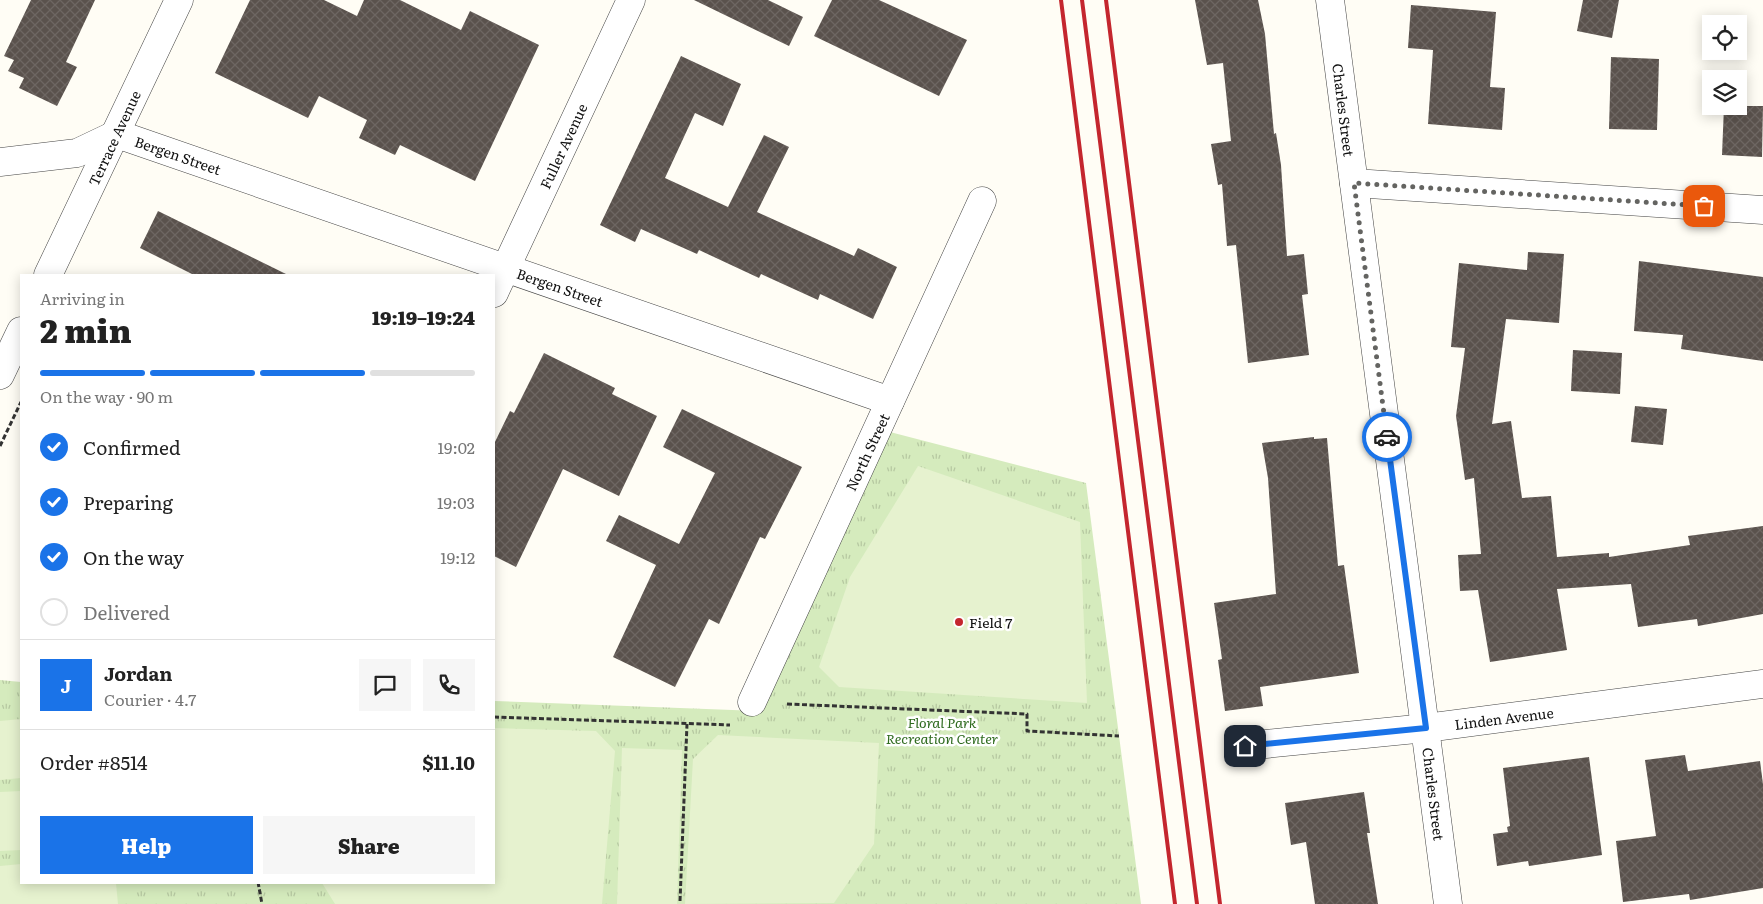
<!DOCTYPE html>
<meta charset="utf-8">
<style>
:root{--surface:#fff;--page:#f6f6f6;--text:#222;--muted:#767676;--line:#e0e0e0;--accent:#1a73e8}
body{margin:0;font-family:Literata,serif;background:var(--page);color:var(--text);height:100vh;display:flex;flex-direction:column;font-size:19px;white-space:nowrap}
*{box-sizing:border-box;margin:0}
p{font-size:16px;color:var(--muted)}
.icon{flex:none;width:28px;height:28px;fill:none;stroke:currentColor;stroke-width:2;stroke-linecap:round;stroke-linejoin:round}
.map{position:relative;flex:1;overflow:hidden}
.side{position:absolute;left:20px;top:274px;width:475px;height:610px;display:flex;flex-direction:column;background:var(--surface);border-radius:0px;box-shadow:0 2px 12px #0003}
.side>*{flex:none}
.tools{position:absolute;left:1702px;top:15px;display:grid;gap:10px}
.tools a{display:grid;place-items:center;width:45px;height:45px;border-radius:0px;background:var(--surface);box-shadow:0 2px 12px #0003;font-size:25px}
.pin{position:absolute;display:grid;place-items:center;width:42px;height:42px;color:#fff;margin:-21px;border-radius:10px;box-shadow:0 2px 8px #0006}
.courier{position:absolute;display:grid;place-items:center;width:50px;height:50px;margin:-25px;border:4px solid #1a73e8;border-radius:50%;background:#fff;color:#222;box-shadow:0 1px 6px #0007}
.overview em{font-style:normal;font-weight:800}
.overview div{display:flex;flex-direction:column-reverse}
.overview{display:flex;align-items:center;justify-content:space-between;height:85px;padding:0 20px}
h1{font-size:32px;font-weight:800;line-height:38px}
.bar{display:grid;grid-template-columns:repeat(4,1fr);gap:8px 5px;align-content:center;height:60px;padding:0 20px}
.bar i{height:6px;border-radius:4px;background:var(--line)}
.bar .current{background:var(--accent)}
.bar p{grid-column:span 4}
.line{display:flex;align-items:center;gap:12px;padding:0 20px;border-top:1px solid var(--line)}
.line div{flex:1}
.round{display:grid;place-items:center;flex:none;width:52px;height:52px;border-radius:0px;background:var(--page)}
ol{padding:0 20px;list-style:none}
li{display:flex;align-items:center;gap:15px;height:55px}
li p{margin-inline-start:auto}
li .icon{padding:5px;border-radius:50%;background:var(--accent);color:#fff;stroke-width:4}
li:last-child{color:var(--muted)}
li i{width:28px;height:28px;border:2px solid var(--line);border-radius:50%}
.cta{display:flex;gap:10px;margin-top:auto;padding:10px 20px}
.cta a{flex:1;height:58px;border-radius:0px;background:var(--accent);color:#fff;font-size:20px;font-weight:800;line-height:58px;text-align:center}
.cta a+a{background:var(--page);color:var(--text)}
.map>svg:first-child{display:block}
</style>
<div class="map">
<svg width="1763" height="904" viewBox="0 0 1763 904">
<defs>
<pattern id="park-tufts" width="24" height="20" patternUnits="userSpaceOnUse" patternTransform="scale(1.25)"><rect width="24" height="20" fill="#d5ebbd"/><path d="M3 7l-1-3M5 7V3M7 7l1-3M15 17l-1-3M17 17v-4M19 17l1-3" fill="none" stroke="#b6c8a1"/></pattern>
<pattern id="building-cross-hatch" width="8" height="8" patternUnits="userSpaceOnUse" patternTransform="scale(1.25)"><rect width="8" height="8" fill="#5a524d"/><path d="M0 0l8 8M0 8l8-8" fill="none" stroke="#6d6662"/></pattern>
</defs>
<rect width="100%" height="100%" fill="#fffdf5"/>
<polygon fill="url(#park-tufts)" points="890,432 1086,483 1141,904 0,904 0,680 21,682 21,882 494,882 494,701 759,711"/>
<g fill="#e6f2cf">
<polygon points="918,466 1080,522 1087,703 839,687 819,667 850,577"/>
<polygon points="21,719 21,778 0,780 0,721"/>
<polygon points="494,728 596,731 615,751 602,904 335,904 322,883 494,882"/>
<polygon points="718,735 879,743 874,844 834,903 685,904 693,759"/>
<polygon points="622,748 682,750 677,904 617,904"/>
<polygon points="21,791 21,850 0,851 0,792"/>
<polygon points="21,864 21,882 116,883 118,904 0,904 0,866"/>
</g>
<g fill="url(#building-cross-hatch)">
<polygon points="31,0 95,0 66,62 77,67 57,106 19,88 24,78 8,71 14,60 4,56"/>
<polygon points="250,0 324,0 357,16 364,0 400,0 461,30 470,11 539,45 475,181 400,145 395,155 359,138 367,120 319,96 308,118 215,73"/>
<polygon points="694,0 768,0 803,17 789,46"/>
<polygon points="832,0 879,0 967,40 939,96 814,36"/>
<polygon points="1195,0 1258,0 1265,34 1274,134 1276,133 1281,165 1287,256 1304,254 1308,294 1302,295 1309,355 1248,363 1236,245 1227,246 1222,184 1218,185 1211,144 1231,141 1223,63 1207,65"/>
<polygon points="1583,0 1619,0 1612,38 1577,31"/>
<polygon points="1411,5 1496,12 1490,87 1505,88 1502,130 1428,124 1433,50 1408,48"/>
<polygon points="681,56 741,84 723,126 695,113 665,178 728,207 764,135 789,147 757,212 854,256 858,248 897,267 873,319 820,294 818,300 761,274 759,278 699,250 697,254 641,229 635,242 600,225"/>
<polygon points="1611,57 1659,59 1657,130 1609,129"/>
<polygon points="1724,106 1763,106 1762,157 1722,155"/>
<polygon points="158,211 288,275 194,275 140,248"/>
<polygon points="1528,252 1564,254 1559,323 1506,319 1492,424 1511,421 1522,498 1551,496 1557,557 1609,553 1609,557 1690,545 1688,536 1763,526 1763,614 1698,626 1697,619 1638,627 1631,584 1557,589 1567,650 1490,662 1478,590 1460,591 1458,555 1481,554 1474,478 1465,480 1456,416 1465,348 1451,347 1459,263 1527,270"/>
<polygon points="1639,261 1763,277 1763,361 1681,349 1683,335 1634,331"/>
<polygon points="1573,350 1622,353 1620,394 1571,391"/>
<polygon points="544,353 615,388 612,394 657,416 619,496 563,469 516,567 494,556 494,444 510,411 514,413"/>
<polygon points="1635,406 1667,409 1663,445 1631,442"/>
<polygon points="682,409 802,467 765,539 760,537 719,624 709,619 675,687 613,657 656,565 606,541 619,515 679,544 715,473 663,447"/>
<polygon points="1314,437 1314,439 1327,438 1338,566 1344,565 1359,673 1260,687 1263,706 1225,711 1218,660 1222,659 1214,603 1276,594 1268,478 1262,443"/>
<polygon points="1685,755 1688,771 1760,761 1763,784 1763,888 1690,900 1689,894 1623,902 1616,841 1656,836 1645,760"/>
<polygon points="1589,757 1602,855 1529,866 1528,861 1497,866 1493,834 1508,832 1507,827 1510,826 1503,768"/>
<polygon points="1364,792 1370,833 1367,833 1378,904 1315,904 1306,842 1291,845 1285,803"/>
</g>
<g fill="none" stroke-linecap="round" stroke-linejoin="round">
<g stroke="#444" stroke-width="29">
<g id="minor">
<polyline points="1330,0 1448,904"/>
<polyline points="0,162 77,153 117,134 890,401"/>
<polyline points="1354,183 1763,210"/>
<polyline points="48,275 179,0"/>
<polyline points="494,293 631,0"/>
<polyline points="0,375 21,331"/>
<polyline points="752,702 982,201"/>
<polyline points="1245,746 1426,728 1763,684"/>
</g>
</g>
<g stroke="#333" stroke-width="3" stroke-dasharray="5 2.5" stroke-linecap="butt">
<polyline points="0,446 21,402"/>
<polyline points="787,704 1027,714 1027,731 1119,736"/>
<polyline points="494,717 730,725"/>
<polyline points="258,882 262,904"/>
<polyline points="680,901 687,724"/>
</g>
<use href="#minor" stroke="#fff" stroke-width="28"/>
<g stroke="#c4262e" stroke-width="4">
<polyline points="1061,0 1175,904"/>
<polyline points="1082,0 1197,904"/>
<polyline points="1106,0 1220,904"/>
</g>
</g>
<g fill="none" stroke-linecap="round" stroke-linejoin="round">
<polyline stroke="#646461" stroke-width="5" stroke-dasharray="0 9" points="1387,437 1354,183 1704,206"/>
<polyline stroke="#1a73e8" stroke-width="6" points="1245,746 1426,728 1387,437"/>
</g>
<circle fill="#c4262e" stroke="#fff" stroke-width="2" cx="959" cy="622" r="5"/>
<g text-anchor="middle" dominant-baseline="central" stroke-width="5" stroke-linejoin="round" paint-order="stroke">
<g font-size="14" fill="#111" stroke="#fff">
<text transform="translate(1344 110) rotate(83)">Charles Street</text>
<text transform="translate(114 138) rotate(-65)">Terrace Avenue</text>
<text transform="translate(563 146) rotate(-65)">Fuller Avenue</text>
<text transform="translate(178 155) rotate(19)">Bergen Street</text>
<text transform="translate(560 287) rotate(19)">Bergen Street</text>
<text transform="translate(867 452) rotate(-65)">North Street</text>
<text transform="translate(1504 718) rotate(-7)">Linden Avenue</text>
<text transform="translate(1434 794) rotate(83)">Charles Street</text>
</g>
<g font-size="14" fill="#111" stroke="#fff" text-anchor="start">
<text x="969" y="622">Field 7</text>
</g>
<g font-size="14" font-style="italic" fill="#2f6b1f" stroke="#fff">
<text x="942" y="722">Floral Park<tspan x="942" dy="16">Recreation Center</tspan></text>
</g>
</g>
</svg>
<div class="tools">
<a><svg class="icon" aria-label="locate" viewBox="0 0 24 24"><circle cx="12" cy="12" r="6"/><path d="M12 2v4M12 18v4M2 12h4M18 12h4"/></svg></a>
<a><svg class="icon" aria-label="layers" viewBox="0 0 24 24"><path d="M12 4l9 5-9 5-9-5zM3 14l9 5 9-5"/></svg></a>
</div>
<div class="pin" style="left:1704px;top:206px;background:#ea580c"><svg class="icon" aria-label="bag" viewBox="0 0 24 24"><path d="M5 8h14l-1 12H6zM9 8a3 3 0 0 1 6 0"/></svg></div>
<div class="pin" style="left:1245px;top:746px;background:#1f2937"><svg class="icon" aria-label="home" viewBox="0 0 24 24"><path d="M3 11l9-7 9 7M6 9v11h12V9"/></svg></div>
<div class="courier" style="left:1387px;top:437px"><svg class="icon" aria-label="car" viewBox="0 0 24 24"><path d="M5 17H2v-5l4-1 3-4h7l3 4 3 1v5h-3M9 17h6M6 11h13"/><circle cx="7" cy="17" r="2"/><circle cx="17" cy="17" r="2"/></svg></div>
<section class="side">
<div class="overview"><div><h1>2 min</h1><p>Arriving in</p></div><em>19:19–19:24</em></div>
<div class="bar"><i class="current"></i><i class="current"></i><i class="current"></i><i></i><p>On the way · 90 m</p></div>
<ol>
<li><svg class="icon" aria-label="check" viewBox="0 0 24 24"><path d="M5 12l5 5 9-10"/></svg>Confirmed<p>19:02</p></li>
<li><svg class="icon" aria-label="check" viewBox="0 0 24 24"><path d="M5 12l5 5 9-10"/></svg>Preparing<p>19:03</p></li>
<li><svg class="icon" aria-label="check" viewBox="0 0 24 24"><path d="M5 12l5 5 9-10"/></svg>On the way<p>19:12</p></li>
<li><i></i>Delivered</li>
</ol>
<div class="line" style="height:90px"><b class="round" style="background:var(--accent);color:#fff">J</b><div><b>Jordan</b><p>Courier · 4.7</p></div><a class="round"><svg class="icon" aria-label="chat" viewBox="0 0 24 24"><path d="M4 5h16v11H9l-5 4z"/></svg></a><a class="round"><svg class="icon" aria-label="phone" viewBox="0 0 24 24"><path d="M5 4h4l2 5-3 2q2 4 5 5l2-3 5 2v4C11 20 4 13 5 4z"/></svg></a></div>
<div class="line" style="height:65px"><div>Order #8514</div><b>$11.10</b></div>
<div class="cta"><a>Help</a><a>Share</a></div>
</section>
</div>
